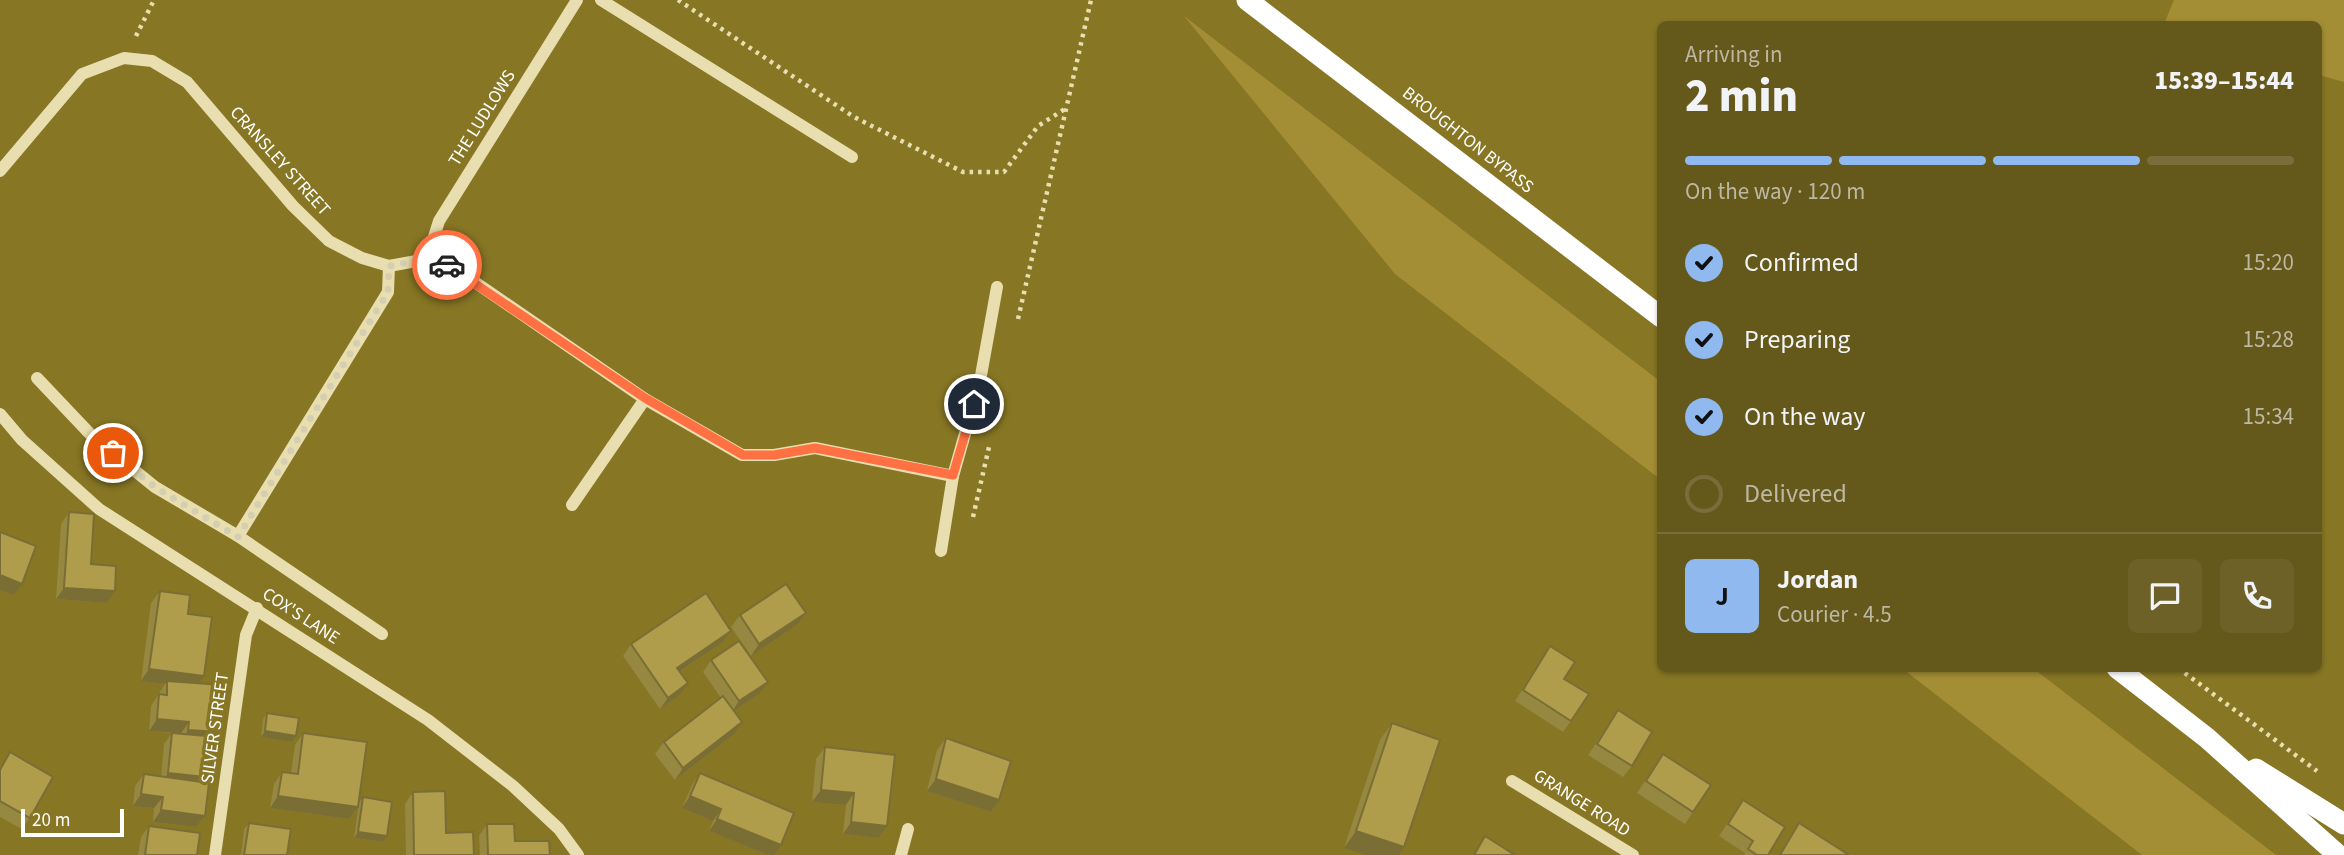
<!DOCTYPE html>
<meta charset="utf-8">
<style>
:root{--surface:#65581b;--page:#6d6128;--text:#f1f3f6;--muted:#bcb8a3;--line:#796e3a;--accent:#90b9f0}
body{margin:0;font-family:"Source Sans 3",sans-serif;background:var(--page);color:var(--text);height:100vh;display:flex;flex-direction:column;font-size:26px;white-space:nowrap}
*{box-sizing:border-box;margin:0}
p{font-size:23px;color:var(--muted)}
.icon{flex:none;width:38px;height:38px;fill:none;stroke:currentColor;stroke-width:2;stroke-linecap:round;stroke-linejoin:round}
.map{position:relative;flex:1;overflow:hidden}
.sheet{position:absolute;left:1657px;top:21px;width:665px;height:651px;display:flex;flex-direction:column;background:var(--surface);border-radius:10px;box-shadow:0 2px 5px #0004}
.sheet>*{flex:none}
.scale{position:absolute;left:21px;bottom:18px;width:103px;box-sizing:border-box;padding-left:7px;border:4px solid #fff;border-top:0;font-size:19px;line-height:24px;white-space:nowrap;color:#fff;-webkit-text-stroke:5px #877624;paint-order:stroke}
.pin{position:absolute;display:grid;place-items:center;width:60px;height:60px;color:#fff;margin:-30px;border:4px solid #fff;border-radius:50%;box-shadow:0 2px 7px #0007}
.courier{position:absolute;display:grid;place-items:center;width:70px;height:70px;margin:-35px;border:5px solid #ff7043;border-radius:50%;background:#fff;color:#222;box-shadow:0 2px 9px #0007}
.head em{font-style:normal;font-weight:800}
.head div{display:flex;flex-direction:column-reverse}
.head{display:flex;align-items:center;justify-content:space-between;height:119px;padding:0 28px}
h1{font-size:46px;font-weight:800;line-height:52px}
.bar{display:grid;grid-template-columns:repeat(4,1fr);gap:10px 7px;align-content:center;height:84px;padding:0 28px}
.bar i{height:9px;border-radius:5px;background:var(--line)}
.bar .current{background:var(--accent)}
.bar p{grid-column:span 4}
.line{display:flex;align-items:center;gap:18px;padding:0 28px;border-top:2px solid var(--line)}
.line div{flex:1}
.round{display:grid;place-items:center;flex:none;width:74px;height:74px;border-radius:10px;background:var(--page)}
ol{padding:0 28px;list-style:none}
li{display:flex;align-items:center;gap:21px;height:77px}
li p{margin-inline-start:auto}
li .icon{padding:7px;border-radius:50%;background:var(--accent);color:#111;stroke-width:4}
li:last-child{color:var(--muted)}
li i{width:38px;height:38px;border:4px solid var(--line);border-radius:50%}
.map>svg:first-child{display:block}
</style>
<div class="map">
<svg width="2344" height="855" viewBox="0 0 2344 855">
<rect width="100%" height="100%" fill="#877624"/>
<g fill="#a38e35">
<polygon points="2174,0 2344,0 2344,82 2319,75 2319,24 2164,24"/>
<polygon points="1184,16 1661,382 1661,480 1395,274"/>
<polygon points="1903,669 2034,669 2276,855 2142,855"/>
</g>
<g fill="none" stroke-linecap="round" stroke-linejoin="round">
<g stroke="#e9deaf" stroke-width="4.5" stroke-dasharray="3.5 5" stroke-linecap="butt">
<polyline points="678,0 854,117 963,172 1004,172 1038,126 1068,107"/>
<polyline points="136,36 154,0"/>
<polyline points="1018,319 1091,0"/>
<polyline points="973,517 989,447"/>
<polyline points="2178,668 2317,771"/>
</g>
<g stroke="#e9deaf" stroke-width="12">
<polyline points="601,0 852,157"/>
<polyline points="0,171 82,74 124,58 152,61 187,82 293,206 329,241 362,258 389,266 427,259 453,267 645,399 742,455 774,455 815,448 953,476"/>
<polyline points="427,259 439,221 577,0"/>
<polyline points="37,378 92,436 155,487 238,536 382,634"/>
<polyline points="0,414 22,440 99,509 428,720 513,786 559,829 578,855"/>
<polyline points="572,505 645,399"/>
<polyline points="238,536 388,292 389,266"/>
<polyline points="941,551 953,476 980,381 997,287"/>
<polyline points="1512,781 1633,855"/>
<polyline points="215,855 246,635 257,608"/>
<polyline points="901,855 908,829"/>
</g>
<g stroke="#fff" stroke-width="21">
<polyline points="1247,0 1661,317"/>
<polyline points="2117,668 2207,738 2338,855"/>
<polyline points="2256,769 2344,824"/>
</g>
</g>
<g fill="#968741">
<polygon points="69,512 91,564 107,603 56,599 61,524"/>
<polygon points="160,591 188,614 199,684 216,737 205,816 196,827 153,822 154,808 133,806 135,786 144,774 161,777 164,744 172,733 149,731 151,706 165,684 141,681 151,603"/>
<polygon points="806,613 797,625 751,656 731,627 740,615"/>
<polygon points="731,631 723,642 680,672 680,695 660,709 623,656 631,644"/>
<polygon points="1550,646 1564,679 1571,721 1563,732 1515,701"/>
<polygon points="711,660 759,694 734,711 734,734 675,780 655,754 664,742 721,698 703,672"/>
<polygon points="1618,710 1632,766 1623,777 1588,755"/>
<polygon points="267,713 296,736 292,742 261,737 263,719"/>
<polygon points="1392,723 1440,740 1344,848 1380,740"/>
<polygon points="303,733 358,807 349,819 270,808 274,784 282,772 291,773 295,745"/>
<polygon points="946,738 999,800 991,812 927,791 937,750"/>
<polygon points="825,747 887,826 879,838 843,834 846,805 812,802 816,759"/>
<polygon points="10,752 30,818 22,829 0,817 0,768"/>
<polygon points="1663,754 1711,785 1685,824 1637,793"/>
<polygon points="700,773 774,855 768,855 709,831 713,821 682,808 692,785"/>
<polygon points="413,792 446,833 474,855 406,855 405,804"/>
<polygon points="363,797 383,842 354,838 359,803"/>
<polygon points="1743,800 1768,855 1744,855 1745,853 1719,836"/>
<polygon points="249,823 287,855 241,855 244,829"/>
<polygon points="487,824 515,841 550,855 480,855 479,836"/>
<polygon points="149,826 197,855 138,855 141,837"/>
</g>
<g fill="#7a6e35">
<polygon points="0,575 22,584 14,595 0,590"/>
<polygon points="64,588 115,591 107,603 56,599"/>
<polygon points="806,613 797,625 751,656 759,644"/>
<polygon points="731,631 723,642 669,679 677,668"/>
<polygon points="149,669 204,676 196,688 167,681 165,684 141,681"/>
<polygon points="768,682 759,694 731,713 739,701"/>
<polygon points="688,683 680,695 660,709 668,698"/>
<polygon points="157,719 189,722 181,733 149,731"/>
<polygon points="742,722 734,734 675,780 683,768"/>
<polygon points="188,730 219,732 211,744 180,742"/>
<polygon points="265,731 296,736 292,742 261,737"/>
<polygon points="168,773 214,778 206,790 160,785"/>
<polygon points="936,779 999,800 991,812 927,791"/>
<polygon points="821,790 854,793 846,805 812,802"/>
<polygon points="141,794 163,797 154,808 133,806"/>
<polygon points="278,796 358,807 349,819 270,808"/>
<polygon points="690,796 721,809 713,821 682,808"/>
<polygon points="161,810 205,816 196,827 153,822"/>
<polygon points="717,819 781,845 774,855 768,855 709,831"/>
<polygon points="851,822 887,826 879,838 843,834"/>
<polygon points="1356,831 1404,847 1399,855 1366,855 1344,848"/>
<polygon points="358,832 387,836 383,842 354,838"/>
</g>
<g fill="#af9d4c" stroke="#7a6e35" stroke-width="2">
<polygon points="69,512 94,514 91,564 116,566 115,591 64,588"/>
<polygon points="0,532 36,546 22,584 0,575"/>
<polygon points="786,584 806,613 759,644 740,615"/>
<polygon points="160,591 190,595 188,614 212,617 204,676 149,669"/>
<polygon points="706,593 731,631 677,668 688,683 668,698 631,644"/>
<polygon points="739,641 768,682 739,701 711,660"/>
<polygon points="1550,646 1575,662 1564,679 1589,694 1571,721 1523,690"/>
<polygon points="167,681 222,685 219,732 188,730 189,722 157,719 159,694 167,695"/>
<polygon points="723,696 742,722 683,768 664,742"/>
<polygon points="1618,710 1652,732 1632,766 1597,744"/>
<polygon points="267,713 299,718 296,736 265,731"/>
<polygon points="1392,723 1440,740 1404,847 1356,831"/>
<polygon points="172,733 218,737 214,778 168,773"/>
<polygon points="303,733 367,742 358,807 278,796 282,772 298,774"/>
<polygon points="946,738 1011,761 999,800 936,779"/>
<polygon points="825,747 895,755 887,826 851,822 854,793 821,790"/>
<polygon points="10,752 53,777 30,818 0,801 0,770"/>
<polygon points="1663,754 1711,785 1693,812 1646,781"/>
<polygon points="700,773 794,813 781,845 717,819 721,809 690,796"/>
<polygon points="144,774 209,783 205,816 161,810 163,797 141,794"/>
<polygon points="445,791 446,833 473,832 474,855 414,855 413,792"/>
<polygon points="363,797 392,802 387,836 358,832"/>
<polygon points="1743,800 1785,827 1768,855 1757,855 1748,849 1753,841 1728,824"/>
<polygon points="249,823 291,829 287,855 244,855"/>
<polygon points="1799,823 1849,855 1780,855"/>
<polygon points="487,824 514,824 515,841 549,841 550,855 488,855"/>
<polygon points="149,826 200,833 197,855 145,855"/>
<polygon points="1485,836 1515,855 1474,855"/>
</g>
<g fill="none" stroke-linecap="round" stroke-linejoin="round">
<polyline stroke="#d5cfb2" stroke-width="7" stroke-dasharray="0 12.6" points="113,453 155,487 238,537 388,292 389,266 427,259 447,265"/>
<polyline stroke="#ff7043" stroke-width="9" points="447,265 645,398 743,455 774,455 815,448 953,475 974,404"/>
</g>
<g text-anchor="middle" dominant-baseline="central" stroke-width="7" stroke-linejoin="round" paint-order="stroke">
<g font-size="18" fill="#fff" stroke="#877624">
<text transform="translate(482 118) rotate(-58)">THE LUDLOWS</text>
<text transform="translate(1468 140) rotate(38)">BROUGHTON BYPASS</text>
<text transform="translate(280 161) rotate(48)">CRANSLEY STREET</text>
<text transform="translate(301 616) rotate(33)">COX'S LANE</text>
<text transform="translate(215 728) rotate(-82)">SILVER STREET</text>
<text transform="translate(1582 803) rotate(32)">GRANGE ROAD</text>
</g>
</g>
</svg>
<div class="scale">20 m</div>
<div class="pin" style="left:113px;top:453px;background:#ea580c"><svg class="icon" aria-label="bag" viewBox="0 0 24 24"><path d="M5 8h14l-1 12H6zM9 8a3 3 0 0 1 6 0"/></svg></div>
<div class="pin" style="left:974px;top:404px;background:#1f2937"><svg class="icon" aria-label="home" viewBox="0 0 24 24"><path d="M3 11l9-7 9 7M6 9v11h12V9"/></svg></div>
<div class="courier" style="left:447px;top:265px"><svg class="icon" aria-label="car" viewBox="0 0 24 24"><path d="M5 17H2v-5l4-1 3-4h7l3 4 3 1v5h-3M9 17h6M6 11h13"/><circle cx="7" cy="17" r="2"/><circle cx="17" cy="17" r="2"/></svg></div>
<section class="sheet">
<div class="head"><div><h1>2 min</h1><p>Arriving in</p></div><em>15:39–15:44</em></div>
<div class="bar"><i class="current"></i><i class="current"></i><i class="current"></i><i></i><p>On the way · 120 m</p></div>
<ol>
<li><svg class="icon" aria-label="check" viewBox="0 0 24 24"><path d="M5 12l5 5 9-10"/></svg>Confirmed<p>15:20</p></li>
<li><svg class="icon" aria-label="check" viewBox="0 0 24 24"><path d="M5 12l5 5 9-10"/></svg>Preparing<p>15:28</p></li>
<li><svg class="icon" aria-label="check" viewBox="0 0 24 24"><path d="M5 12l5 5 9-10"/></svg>On the way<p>15:34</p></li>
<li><i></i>Delivered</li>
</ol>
<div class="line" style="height:126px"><b class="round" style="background:var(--accent);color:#111">J</b><div><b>Jordan</b><p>Courier · 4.5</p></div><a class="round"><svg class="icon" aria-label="chat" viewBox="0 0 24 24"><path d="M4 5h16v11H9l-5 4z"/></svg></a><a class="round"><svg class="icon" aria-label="phone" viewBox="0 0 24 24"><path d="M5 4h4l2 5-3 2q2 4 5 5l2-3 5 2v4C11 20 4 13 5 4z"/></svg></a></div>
</section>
</div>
